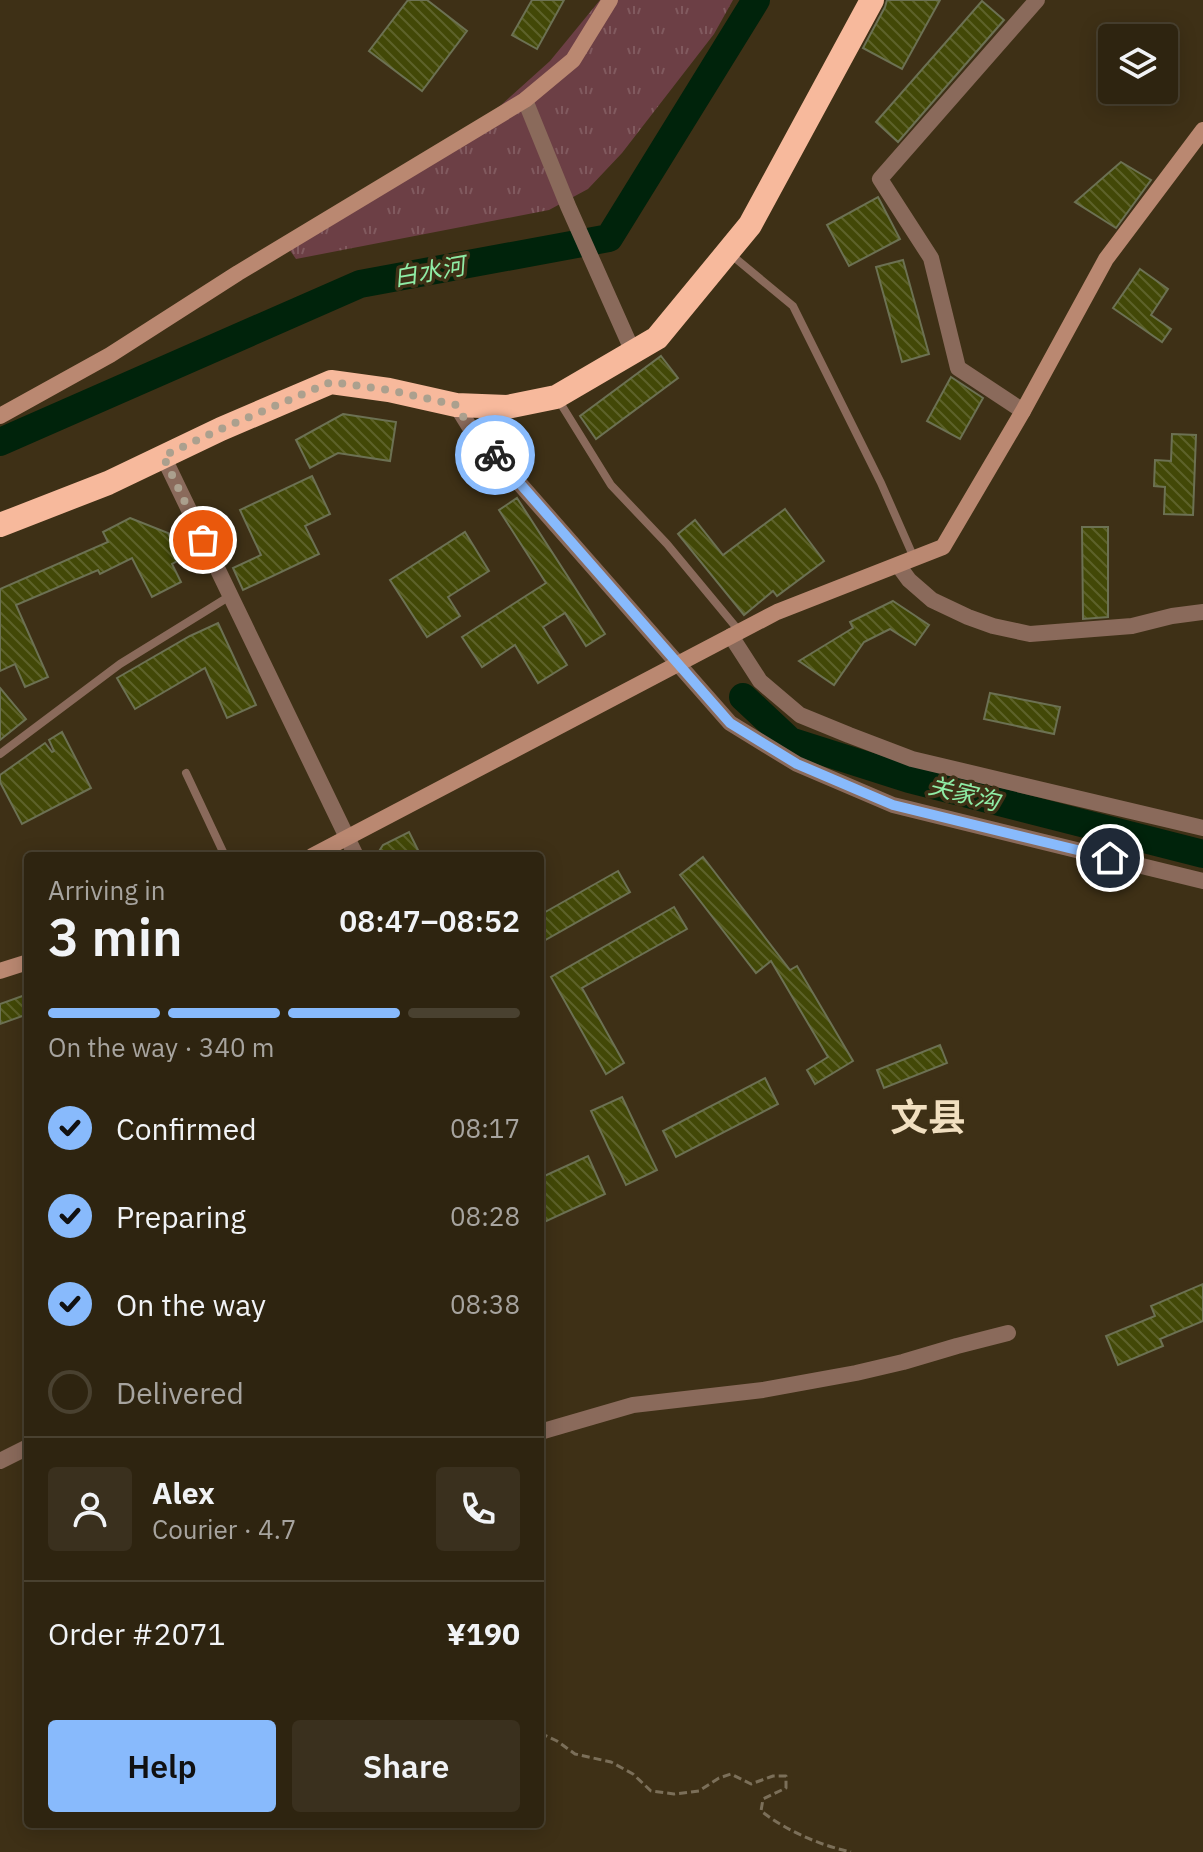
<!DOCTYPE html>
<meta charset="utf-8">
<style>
:root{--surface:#2e2410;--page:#3a301e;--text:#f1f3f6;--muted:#a7a49f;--line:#494130;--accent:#88bafc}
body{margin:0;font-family:"IBM Plex Sans","Noto Sans SC",sans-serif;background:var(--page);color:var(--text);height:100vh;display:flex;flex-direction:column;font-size:30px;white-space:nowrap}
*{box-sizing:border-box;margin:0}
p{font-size:26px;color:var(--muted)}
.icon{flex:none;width:44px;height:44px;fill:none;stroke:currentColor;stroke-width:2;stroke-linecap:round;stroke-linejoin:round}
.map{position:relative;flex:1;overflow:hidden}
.sheet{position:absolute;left:24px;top:852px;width:520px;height:976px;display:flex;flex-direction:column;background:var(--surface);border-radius:8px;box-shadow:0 4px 20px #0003,0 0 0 2px var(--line)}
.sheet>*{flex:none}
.buttons{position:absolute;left:1098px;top:24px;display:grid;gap:16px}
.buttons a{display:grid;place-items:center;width:80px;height:80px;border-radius:8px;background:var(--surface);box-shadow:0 4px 20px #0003,0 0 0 2px var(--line);font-size:40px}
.pin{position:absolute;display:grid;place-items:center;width:68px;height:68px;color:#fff;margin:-34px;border:4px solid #fff;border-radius:50%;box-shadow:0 2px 8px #0007}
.courier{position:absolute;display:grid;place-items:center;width:80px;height:80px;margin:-40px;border:6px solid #88bafc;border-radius:50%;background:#fff;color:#222;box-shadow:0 2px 10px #0007}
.head em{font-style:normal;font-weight:600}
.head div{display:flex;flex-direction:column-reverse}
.head{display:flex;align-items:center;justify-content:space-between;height:136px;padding:0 24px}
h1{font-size:52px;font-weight:600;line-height:60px}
.bar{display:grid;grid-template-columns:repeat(4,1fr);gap:12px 8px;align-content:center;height:96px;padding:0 24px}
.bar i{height:10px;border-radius:6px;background:var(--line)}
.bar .current{background:var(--accent)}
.bar p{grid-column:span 4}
.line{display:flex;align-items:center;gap:20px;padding:0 24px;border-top:2px solid var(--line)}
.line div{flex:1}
.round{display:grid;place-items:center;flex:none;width:84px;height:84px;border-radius:8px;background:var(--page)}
ol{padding:0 24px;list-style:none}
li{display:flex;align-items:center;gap:24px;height:88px}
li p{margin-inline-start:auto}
li .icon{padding:8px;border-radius:50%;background:var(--accent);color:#111;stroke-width:4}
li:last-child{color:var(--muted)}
li i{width:44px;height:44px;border:4px solid var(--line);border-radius:50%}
.action{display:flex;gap:16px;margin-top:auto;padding:16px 24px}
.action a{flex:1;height:92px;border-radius:8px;background:var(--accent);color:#111;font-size:32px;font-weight:600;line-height:92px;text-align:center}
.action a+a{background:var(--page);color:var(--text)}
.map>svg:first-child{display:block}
</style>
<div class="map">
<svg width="1203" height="1852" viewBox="0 0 1203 1852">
<defs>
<pattern id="park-tufts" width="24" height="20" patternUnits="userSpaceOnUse" patternTransform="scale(2)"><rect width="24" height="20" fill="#6c3f45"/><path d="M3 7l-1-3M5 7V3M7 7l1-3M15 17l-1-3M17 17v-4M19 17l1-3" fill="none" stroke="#815a5f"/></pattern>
<pattern id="building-back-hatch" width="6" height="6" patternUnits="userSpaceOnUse" patternTransform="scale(2)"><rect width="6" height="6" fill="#424807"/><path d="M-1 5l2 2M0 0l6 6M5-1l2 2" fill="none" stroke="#5d622a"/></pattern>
</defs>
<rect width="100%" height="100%" fill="#3e3016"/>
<polygon fill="url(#park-tufts)" points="600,0 733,0 714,34 622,153 588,189 549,210 296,259 284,242 479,125 550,61"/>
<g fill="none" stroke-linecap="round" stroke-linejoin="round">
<g stroke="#00230b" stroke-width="28">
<polyline points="0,442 360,284 609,238 756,0"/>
<polyline points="743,697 790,741 909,779 1203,854"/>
</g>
</g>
<g fill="url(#building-back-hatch)" stroke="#6c7153" stroke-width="2">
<polygon points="408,0 427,0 467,31 422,91 369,51"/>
<polygon points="532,0 564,0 537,49 512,35"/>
<polygon points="887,0 940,0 902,69 863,48 885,7"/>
<polygon points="982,1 1004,20 898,142 876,122"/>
<polygon points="1121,162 1151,180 1116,228 1075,202"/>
<polygon points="878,197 900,239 849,266 827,225"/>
<polygon points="903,260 929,354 902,362 876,267"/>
<polygon points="1140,269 1168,289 1151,315 1171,329 1162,342 1113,308"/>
<polygon points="661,356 678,378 596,439 580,416"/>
<polygon points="951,377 983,398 960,439 927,421"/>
<polygon points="343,414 396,422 390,461 338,453 310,468 296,440"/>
<polygon points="1172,434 1196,435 1193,515 1164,514 1165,487 1154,486 1155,460 1171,461"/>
<polygon points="312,476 330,514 305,526 319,554 243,590 233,568 261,555 240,510"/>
<polygon points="517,498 605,634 586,646 565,613 543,627 567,665 538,683 515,645 482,667 462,637 546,583 499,510"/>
<polygon points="785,509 824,561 777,596 773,591 744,615 678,534 695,520 723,555"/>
<polygon points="130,518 168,533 181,559 172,564 181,582 152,597 132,558 100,574 98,570 16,605 48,677 25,687 15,664 0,671 0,589 108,542 103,532"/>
<polygon points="1082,527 1108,527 1108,617 1083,619"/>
<polygon points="465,532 489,571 448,597 460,616 427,637 390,580"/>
<polygon points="893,601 929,625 915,645 890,629 864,642 834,685 799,661 853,628 850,622"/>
<polygon points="218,623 256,705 227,718 205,668 135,709 117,678 190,636"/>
<polygon points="0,688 26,719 0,740"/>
<polygon points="990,693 1060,707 1054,734 984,719"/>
<polygon points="62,732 91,788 22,824 0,782 0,775 45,743 52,752 54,751 49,740"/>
<polygon points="409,832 421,856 376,856 383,845"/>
<polygon points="703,857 790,970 797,966 853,1061 815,1084 807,1070 828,1057 771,961 756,973 680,875"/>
<polygon points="618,871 630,892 540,943 540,915"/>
<polygon points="674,907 687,929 582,988 624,1063 606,1074 551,977"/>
<polygon points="28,994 28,1014 0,1024 0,1004"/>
<polygon points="940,1045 947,1063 884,1088 877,1070"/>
<polygon points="765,1078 778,1104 676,1157 663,1131"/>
<polygon points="622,1097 657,1170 626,1185 591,1111"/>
<polygon points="588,1156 605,1194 540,1224 540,1178"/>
<polygon points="1203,1284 1203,1321 1160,1339 1163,1346 1118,1365 1106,1336 1155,1316 1151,1306"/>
</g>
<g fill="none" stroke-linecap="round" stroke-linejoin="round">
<path stroke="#7b6f59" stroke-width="3" stroke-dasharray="8 4" stroke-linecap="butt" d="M540,1733L557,1741L575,1754L611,1762L633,1774L651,1791L674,1794L699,1791L719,1778L731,1774L751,1784L773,1776H786V1788L763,1799L761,1811C787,1831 819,1845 851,1852"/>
<g stroke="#8a6a5b" stroke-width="8">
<polyline points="729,253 793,306 881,483 914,558"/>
<polyline points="559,401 611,485 667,544 740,632"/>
<polyline points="0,754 120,664 230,596"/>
<polyline points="186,773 225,856"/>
</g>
<g stroke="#8a6a5b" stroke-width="16">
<polyline points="525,100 568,206 633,352"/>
<polyline points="456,405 469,426 730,723 797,764 893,805 1203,881"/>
<polyline points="1023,411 958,368 931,258 880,179 1037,0"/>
<polyline points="163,456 356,856"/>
<polyline points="898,565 909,580 932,600 968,617 993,626 1030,634 1132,626 1172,616 1203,612"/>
<polyline points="731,636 760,681 800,715 849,735 912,759 1203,828"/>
<polyline points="540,1432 633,1405 763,1390 856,1373 903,1362 957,1346 1008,1333"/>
<polyline points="0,1461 28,1447"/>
</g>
<g stroke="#ba8871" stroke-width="16">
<polyline points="0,416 110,355 238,273 525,100 573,60 610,0"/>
<polyline points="312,856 777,612 943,547 1023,411 1106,259 1203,130"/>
<polyline points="0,971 28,962"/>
</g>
<polyline stroke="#f7b99c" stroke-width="24" points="0,525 108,483 221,429 331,382 389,390 456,405 507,407 556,397 657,338 750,225 872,0"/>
</g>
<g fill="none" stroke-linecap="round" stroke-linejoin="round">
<polyline stroke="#aba08e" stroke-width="8" stroke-dasharray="0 14.4" points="203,540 163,456 221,429 331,382 389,390 456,405 469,426 495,455"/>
<polyline stroke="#88bafc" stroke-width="10" points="495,455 730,723 797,764 893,805 1110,858"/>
</g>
<g text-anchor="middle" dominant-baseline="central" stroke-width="7" stroke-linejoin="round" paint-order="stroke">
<g font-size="24" font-style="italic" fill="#8feda6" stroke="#3e3016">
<text transform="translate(429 271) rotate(-10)">白水河</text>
<text transform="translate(964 793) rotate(14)">关家沟</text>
</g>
<g font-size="38" font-weight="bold" fill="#f1dfc0" stroke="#3e3016">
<text x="928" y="1116">文县</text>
</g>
</g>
</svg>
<div class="buttons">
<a><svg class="icon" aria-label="layers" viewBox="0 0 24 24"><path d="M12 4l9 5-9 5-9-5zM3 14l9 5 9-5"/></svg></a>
</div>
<div class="pin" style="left:203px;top:540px;background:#ea580c"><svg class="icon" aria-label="bag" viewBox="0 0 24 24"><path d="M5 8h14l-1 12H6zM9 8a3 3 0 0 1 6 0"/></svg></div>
<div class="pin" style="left:1110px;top:858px;background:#1f2937"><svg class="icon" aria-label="home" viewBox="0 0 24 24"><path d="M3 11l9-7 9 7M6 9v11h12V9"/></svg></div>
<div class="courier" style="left:495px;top:455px"><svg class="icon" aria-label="bike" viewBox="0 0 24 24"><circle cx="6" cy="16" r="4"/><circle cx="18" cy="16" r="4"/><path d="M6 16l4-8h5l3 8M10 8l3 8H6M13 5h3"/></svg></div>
<section class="sheet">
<div class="head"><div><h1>3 min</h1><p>Arriving in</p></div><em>08:47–08:52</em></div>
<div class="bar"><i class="current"></i><i class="current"></i><i class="current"></i><i></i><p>On the way · 340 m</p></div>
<ol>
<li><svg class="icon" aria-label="check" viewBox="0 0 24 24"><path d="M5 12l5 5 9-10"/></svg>Confirmed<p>08:17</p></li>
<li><svg class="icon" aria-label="check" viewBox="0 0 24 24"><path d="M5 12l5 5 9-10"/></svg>Preparing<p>08:28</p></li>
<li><svg class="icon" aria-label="check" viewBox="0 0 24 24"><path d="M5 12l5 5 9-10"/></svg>On the way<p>08:38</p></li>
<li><i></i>Delivered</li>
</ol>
<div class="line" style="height:144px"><a class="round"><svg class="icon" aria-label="person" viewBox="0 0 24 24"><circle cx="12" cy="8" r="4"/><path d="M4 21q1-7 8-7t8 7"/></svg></a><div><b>Alex</b><p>Courier · 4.7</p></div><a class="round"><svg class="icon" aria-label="phone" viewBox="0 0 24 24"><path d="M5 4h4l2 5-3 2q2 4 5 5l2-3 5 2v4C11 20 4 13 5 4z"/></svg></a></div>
<div class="line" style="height:104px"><div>Order #2071</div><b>¥190</b></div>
<div class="action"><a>Help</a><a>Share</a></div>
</section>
</div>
